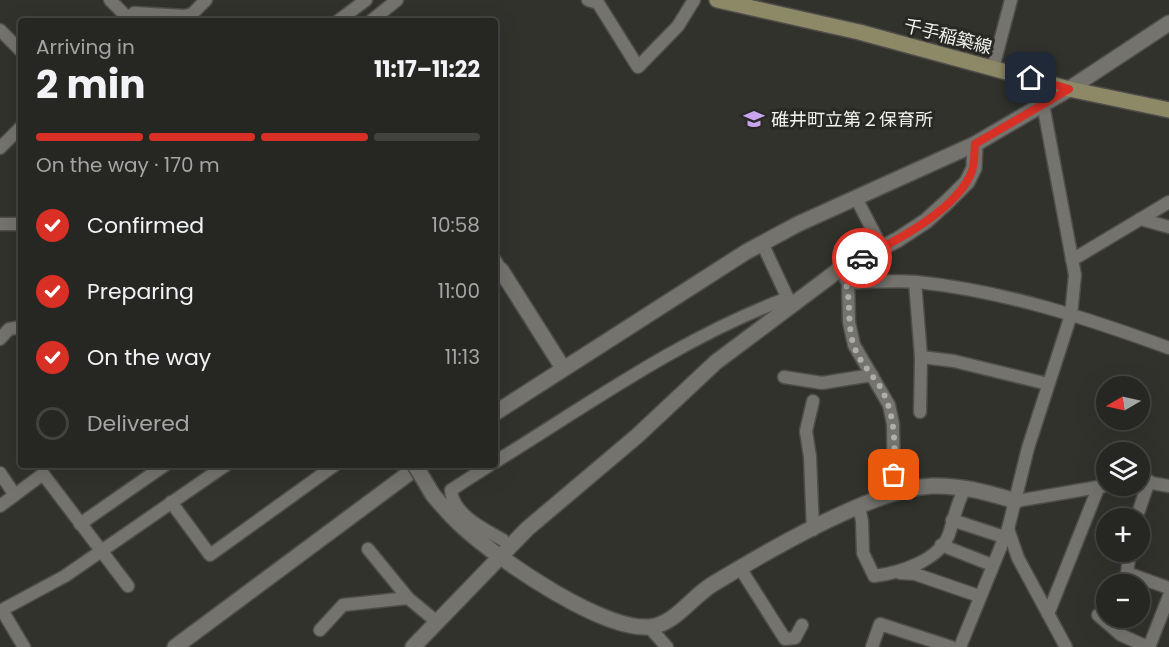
<!DOCTYPE html>
<meta charset="utf-8">
<style>
:root{--surface:#262622;--page:#32322f;--text:#f1f3f6;--muted:#a4a5a5;--line:#424340;--accent:#d93025}
body{margin:0;font-family:Poppins,"Noto Sans JP",sans-serif;background:var(--page);color:var(--text);height:100vh;display:flex;flex-direction:column;font-size:22px;white-space:nowrap}
*{box-sizing:border-box;margin:0}
p{font-size:20px;color:var(--muted)}
.icon{flex:none;width:33px;height:33px;fill:none;stroke:currentColor;stroke-width:2;stroke-linecap:round;stroke-linejoin:round}
.map{position:relative;flex:1;overflow:hidden}
.side{position:absolute;left:18px;top:18px;width:480px;height:450px;display:flex;flex-direction:column;background:var(--surface);border-radius:6px;box-shadow:0 6px 24px #0002,0 0 0 2px var(--line)}
.side>*{flex:none}
.needle{width:39px;rotate:261deg}
.tools{position:absolute;left:1096px;top:376px;display:grid;gap:12px}
.tools a{display:grid;place-items:center;width:54px;height:54px;border-radius:50%;background:var(--surface);box-shadow:0 6px 24px #0002,0 0 0 2px var(--line);font-size:30px}
.pin{position:absolute;display:grid;place-items:center;width:51px;height:51px;color:#fff;margin:-26px;border-radius:12px;box-shadow:0 3px 9px #0006}
.courier{position:absolute;display:grid;place-items:center;width:60px;height:60px;margin:-30px;border:4px solid #d93025;border-radius:50%;background:#fff;color:#222;box-shadow:0 2px 8px #0007}
.overview em{font-style:normal;font-weight:700}
.overview div{display:flex;flex-direction:column-reverse}
.overview{display:flex;align-items:center;justify-content:space-between;height:102px;padding:0 18px}
h1{font-size:39px;font-weight:700;line-height:45px}
.bar{display:grid;grid-template-columns:repeat(4,1fr);gap:9px 6px;align-content:center;height:72px;padding:0 18px}
.bar i{height:8px;border-radius:4px;background:var(--line)}
.bar .selected{background:var(--accent)}
.bar p{grid-column:span 4}
ol{padding:0 18px;list-style:none}
li{display:flex;align-items:center;gap:18px;height:66px}
li p{margin-inline-start:auto}
li .icon{padding:6px;border-radius:50%;background:var(--accent);color:#fff;stroke-width:4}
li:last-child{color:var(--muted)}
li i{width:33px;height:33px;border:3px solid var(--line);border-radius:50%}
.map>svg:first-child{display:block}
</style>
<div class="map">
<svg width="1169" height="647" viewBox="0 0 1169 647">
<rect width="100%" height="100%" fill="#32322d"/>
<g fill="none" stroke-linecap="round" stroke-linejoin="round">
<g stroke="#4e4d4a" stroke-width="15">
<g id="minor">
<polyline points="110,0 131,21"/>
<polyline points="588,0 598,3 638,67 678,26 694,0"/>
<polyline points="126,21 134,13 185,16 192,14 206,0"/>
<polyline points="338,21 366,0"/>
<polyline points="371,21 397,0"/>
<polyline points="0,30 21,51"/>
<polyline points="993,68 1011,0"/>
<polyline points="0,148 21,127"/>
<polyline points="856,198 882,248"/>
<polyline points="1140,219 1169,227"/>
<polyline points="0,224 21,224"/>
<polyline points="762,243 790,303"/>
<polyline points="495,260 501,270"/>
<polyline points="1072,260 1169,202"/>
<polyline points="845,278 848,283 849,322 854,345 889,405 893,424 894,493"/>
<polyline points="915,282 921,357 920,412"/>
<path d="M848,283C871,282 894,280 917,282C1004,291 1087,318 1169,348"/>
<polyline points="0,339 9,329 21,327"/>
<polyline points="921,357 954,361 1048,384"/>
<polyline points="784,377 822,383 872,375"/>
<path d="M495,462C589,404 684,336 788,298"/>
<path d="M490,465L451,490C453,515 484,529 503,540"/>
<polyline points="0,473 15,495"/>
<polyline points="1140,481 1169,486"/>
<polyline points="1016,501 1104,486"/>
<polyline points="171,502 210,555 335,465"/>
<polyline points="0,506 43,474 128,586"/>
<path d="M859,507L862,521L863,553L874,576C900,573 942,560 950,531C955,515 957,502 966,487"/>
<polyline points="1136,519 1149,481"/>
<polyline points="952,520 1004,537"/>
<polyline points="80,524 165,465"/>
<polyline points="1008,529 1018,558 1066,647"/>
<polyline points="813,530 810,457 806,431 813,401"/>
<polyline points="941,545 992,565"/>
<polyline points="368,549 408,598"/>
<polyline points="1130,552 1127,573 1169,588"/>
<polyline points="740,568 785,639 795,638 802,625"/>
<polyline points="900,573 915,574 979,596"/>
<polyline points="2,610 24,647"/>
<polyline points="0,611 65,576 226,465"/>
<polyline points="1048,614 1099,486"/>
<polyline points="1098,615 1121,635 1148,647"/>
<polyline points="649,627 667,647"/>
<polyline points="320,630 343,605 408,598 437,622"/>
<polyline points="872,647 880,624 951,647"/>
<polyline points="960,647 1008,529 1028,448 1071,315 1075,275 1043,104"/>
<polyline points="1149,647 1169,596"/>
</g>
</g>
<g stroke="#4e4d4a" stroke-width="18">
<g id="tertiary">
<polyline points="495,275 501,270 563,368"/>
<polyline points="495,413 746,252 798,224 975,144 1069,89 1169,23"/>
<path d="M433,495C443,507 453,518 464,528C498,559 610,637 655,626C678,620 693,596 713,584C764,553 874,488 932,486C962,485 988,493 1016,501"/>
<polyline points="175,647 420,465"/>
<polyline points="413,647 527,529 637,436 716,362 840,269 897,240 926,221 948,201 967,182 974,168 975,144"/>
</g>
</g>
<g stroke="#4e4d4a" stroke-width="18">
<polyline id="secondary" points="717,0 859,32 1069,89 1169,110"/>
</g>
<use href="#minor" stroke="#74736e" stroke-width="12"/>
<use href="#tertiary" stroke="#74736e" stroke-width="15"/>
<use href="#secondary" stroke="#8d8866" stroke-width="15"/>
<g stroke="#4e4d4a" stroke-width="18" stroke-linecap="butt">
<polyline id="tertiary-bridge" points="415,465 433,495"/>
</g>
<use href="#tertiary-bridge" stroke="#74736e" stroke-width="15"/>
</g>
<g fill="none" stroke-linecap="round" stroke-linejoin="round">
<path stroke="#aeaeaa" stroke-width="6" stroke-dasharray="0 10.8" d="M862,258L840,269C854,292 845,320 854,346C859,361 870,372 879,385C896,413 895,444 894,475"/>
<path stroke="#d93025" stroke-width="8" d="M862,258C896,241 958,209 972,171C975,163 974,152 975,144L1069,89L1031,78"/>
</g>
<defs>
<g id="school-bare" transform="scale(1.62)"><path d="M0-5L7-2L0 1L-7-2ZM-4 1L0 2.5L4 1V4Q0 6-4 4Z" fill="#c8a5ee" stroke="#282824" stroke-width="2.5" paint-order="stroke"/></g>
</defs>
<g fill-rule="evenodd">
<use href="#school-bare" x="754" y="119"/>
</g>
<g text-anchor="middle" dominant-baseline="central" stroke-width="6" stroke-linejoin="round" paint-order="stroke">
<g font-size="18" fill="#f1f1ee" stroke="#282824">
<text transform="translate(948 36) rotate(15)">千手稲築線</text>
</g>
<g font-size="18" fill="#f1f1ee" stroke="#282824" text-anchor="start">
<text x="771" y="119">碓井町立第２保育所</text>
</g>
</g>
</svg>
<div class="tools">
<a><svg class="needle" viewBox="-14 -14 28 28"><path d="M0-13l5 13h-10z" fill="#e53935"/><path d="M0 13l5-13h-10z" fill="#a4a5a5"/></svg></a>
<a><svg class="icon" aria-label="layers" viewBox="0 0 24 24"><path d="M12 4l9 5-9 5-9-5zM3 14l9 5 9-5"/></svg></a>
<a>+</a>
<a>−</a>
</div>
<div class="pin" style="left:894px;top:475px;background:#ea580c"><svg class="icon" aria-label="bag" viewBox="0 0 24 24"><path d="M5 8h14l-1 12H6zM9 8a3 3 0 0 1 6 0"/></svg></div>
<div class="pin" style="left:1031px;top:78px;background:#1f2937"><svg class="icon" aria-label="home" viewBox="0 0 24 24"><path d="M3 11l9-7 9 7M6 9v11h12V9"/></svg></div>
<div class="courier" style="left:862px;top:258px"><svg class="icon" aria-label="car" viewBox="0 0 24 24"><path d="M5 17H2v-5l4-1 3-4h7l3 4 3 1v5h-3M9 17h6M6 11h13"/><circle cx="7" cy="17" r="2"/><circle cx="17" cy="17" r="2"/></svg></div>
<section class="side">
<div class="overview"><div><h1>2 min</h1><p>Arriving in</p></div><em>11:17–11:22</em></div>
<div class="bar"><i class="selected"></i><i class="selected"></i><i class="selected"></i><i></i><p>On the way · 170 m</p></div>
<ol>
<li><svg class="icon" aria-label="check" viewBox="0 0 24 24"><path d="M5 12l5 5 9-10"/></svg>Confirmed<p>10:58</p></li>
<li><svg class="icon" aria-label="check" viewBox="0 0 24 24"><path d="M5 12l5 5 9-10"/></svg>Preparing<p>11:00</p></li>
<li><svg class="icon" aria-label="check" viewBox="0 0 24 24"><path d="M5 12l5 5 9-10"/></svg>On the way<p>11:13</p></li>
<li><i></i>Delivered</li>
</ol>
</section>
</div>
